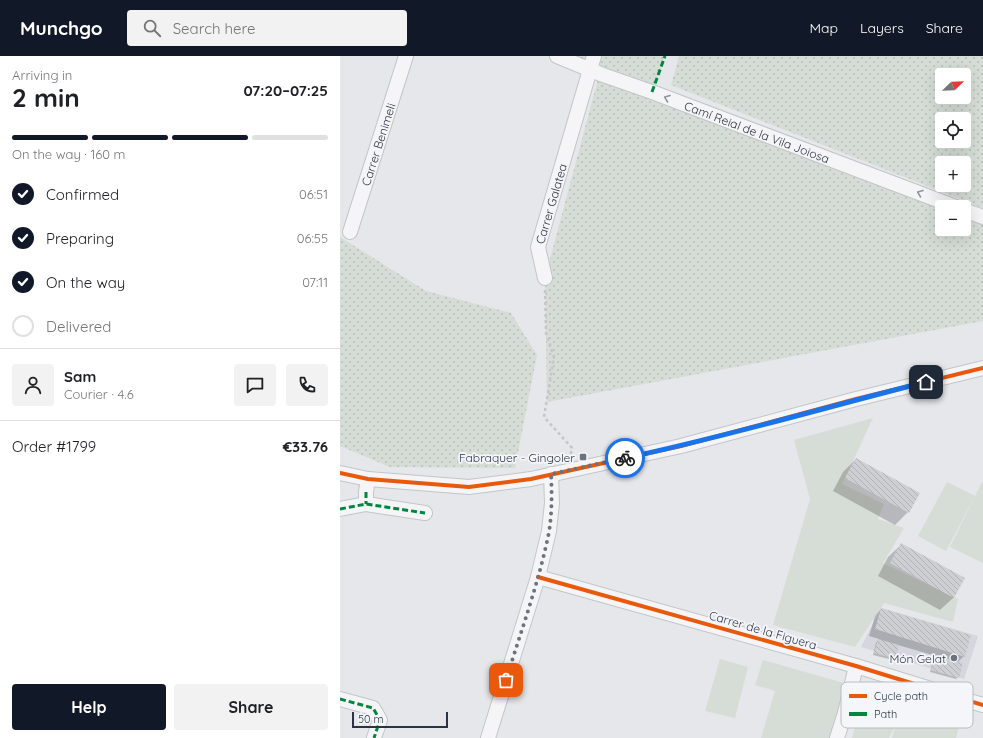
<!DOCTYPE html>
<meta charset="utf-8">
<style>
:root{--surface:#fff;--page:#f2f2f2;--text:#202124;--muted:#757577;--line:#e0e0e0;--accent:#111827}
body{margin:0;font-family:Quicksand,sans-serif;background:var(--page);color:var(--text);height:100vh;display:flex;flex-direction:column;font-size:15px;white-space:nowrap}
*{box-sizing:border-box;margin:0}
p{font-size:13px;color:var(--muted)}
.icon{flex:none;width:22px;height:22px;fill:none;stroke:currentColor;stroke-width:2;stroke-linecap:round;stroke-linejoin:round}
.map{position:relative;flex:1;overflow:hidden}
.details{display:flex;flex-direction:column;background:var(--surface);width:340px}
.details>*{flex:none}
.needle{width:26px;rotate:67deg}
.buttons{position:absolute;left:595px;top:12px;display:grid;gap:8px}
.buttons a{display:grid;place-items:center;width:36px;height:36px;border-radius:4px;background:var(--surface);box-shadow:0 4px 16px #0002;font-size:20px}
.scale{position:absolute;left:12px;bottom:10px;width:96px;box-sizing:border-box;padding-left:4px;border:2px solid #2c3444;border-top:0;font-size:11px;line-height:14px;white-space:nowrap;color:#2c3444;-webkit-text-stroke:3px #f4f6f9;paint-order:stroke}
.pin{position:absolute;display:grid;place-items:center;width:34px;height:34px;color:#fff;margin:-17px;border-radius:8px;box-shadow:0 2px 6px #0006}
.courier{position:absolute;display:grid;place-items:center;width:40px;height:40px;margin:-20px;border:3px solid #1a73e8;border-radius:50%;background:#fff;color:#222;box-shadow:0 1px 5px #0007}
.head em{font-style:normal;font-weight:700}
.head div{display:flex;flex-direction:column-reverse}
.head{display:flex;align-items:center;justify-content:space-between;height:68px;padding:0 12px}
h1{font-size:26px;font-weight:700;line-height:30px}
.bar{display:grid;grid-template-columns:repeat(4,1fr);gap:6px 4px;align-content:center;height:48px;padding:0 12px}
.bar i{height:5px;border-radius:3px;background:var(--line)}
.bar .selected{background:var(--accent)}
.bar p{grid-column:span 4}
.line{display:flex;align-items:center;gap:10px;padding:0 12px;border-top:1px solid var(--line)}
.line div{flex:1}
.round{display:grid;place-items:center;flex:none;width:42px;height:42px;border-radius:4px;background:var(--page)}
ol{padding:0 12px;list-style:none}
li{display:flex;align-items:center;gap:12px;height:44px}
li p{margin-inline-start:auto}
li .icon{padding:4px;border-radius:50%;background:var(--accent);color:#fff;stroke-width:4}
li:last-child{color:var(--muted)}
li i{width:22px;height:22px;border:2px solid var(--line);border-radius:50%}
.cta{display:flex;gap:8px;margin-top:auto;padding:8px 12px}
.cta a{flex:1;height:46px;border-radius:4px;background:var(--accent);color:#fff;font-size:16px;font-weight:700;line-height:46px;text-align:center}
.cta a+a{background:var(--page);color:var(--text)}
header{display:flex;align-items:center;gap:24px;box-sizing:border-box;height:56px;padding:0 20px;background:var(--accent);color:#fff}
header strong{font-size:19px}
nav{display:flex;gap:22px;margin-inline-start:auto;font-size:14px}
.search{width:280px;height:36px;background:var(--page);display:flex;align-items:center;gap:10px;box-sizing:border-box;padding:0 14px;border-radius:4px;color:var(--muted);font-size:15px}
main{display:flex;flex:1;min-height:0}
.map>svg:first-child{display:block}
</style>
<header>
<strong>Munchgo</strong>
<div class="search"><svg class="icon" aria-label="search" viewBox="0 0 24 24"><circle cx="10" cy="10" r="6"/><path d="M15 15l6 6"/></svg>Search here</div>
<nav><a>Map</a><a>Layers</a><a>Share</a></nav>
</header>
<main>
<section class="details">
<div class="head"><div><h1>2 min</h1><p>Arriving in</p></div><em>07:20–07:25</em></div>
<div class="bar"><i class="selected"></i><i class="selected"></i><i class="selected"></i><i></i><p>On the way · 160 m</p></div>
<ol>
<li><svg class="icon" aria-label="check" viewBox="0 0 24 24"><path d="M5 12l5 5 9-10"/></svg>Confirmed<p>06:51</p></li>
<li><svg class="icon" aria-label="check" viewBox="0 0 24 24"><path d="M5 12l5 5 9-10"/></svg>Preparing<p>06:55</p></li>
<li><svg class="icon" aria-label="check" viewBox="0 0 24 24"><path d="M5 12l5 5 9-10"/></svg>On the way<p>07:11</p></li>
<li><i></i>Delivered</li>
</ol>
<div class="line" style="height:72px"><a class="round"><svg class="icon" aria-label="person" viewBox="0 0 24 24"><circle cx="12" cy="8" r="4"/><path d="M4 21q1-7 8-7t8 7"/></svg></a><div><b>Sam</b><p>Courier · 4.6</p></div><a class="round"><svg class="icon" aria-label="chat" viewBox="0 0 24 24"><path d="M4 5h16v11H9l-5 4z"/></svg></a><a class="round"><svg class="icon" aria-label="phone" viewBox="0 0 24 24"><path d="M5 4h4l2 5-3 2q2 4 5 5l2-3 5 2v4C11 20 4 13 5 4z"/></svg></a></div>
<div class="line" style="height:52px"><div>Order #1799</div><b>€33.76</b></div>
<div class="cta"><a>Help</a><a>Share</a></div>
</section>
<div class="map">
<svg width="643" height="682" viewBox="0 0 643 682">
<defs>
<pattern id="grass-dots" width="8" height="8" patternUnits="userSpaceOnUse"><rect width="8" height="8" fill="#d6ddd6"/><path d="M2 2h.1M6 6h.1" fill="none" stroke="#b8beb9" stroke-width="1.8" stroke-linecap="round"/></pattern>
<pattern id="building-back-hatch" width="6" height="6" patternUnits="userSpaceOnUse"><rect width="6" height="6" fill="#cecfd2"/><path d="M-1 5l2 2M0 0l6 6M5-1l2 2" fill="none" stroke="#b1b2b6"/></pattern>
</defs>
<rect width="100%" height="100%" fill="#e5e7ea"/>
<polygon fill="#d4d7dd" points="541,552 638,580 624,623 521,591"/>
<g fill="url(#grass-dots)" fill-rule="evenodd">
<polygon points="230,0 325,0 315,29 263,14"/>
<path d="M339,0H643V152L331,29ZM602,19H624V41H602ZM602,63H624V85H602ZM602,107H624V129H602Z"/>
<polygon points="258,23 522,124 602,153 602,173 624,173 624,160 643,167 643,265 207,346 205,222"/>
<polygon points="0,181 86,235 171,257 197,299 175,412 50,411 0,390"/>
</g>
<g fill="#d6ddd6">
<polygon points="533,362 502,428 544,448 538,463 564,472 543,507 618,543 613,566 544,547 515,591 433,569 470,443 454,384"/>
<polygon points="607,426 635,440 606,495 578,480"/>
<polygon points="642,426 643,427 643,507 610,491"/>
<polygon points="380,603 408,611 395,662 365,655"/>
<polygon points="423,604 507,628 490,682 421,682 435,635 415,629"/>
<polygon points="524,639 563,648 561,655 619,670 616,682 552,682 557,665 549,682 512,682"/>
</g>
<g fill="#0003">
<polygon points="516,403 568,456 555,469 493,435 503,416"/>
<polygon points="562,488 614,541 600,554 538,520 548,501"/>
<polygon points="541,553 624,600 617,607 618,621 616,623 590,616 594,602 596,600 558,589 555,602 553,604 533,599 536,587 539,583 529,580 535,560"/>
</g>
<g fill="url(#building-back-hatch)">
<polygon points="516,402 580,437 569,457 505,422"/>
<polygon points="561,487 625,522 614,542 550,507"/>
<polygon points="541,552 631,579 625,601 535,573"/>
<polygon points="538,583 559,589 556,603 534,597"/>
<polygon points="596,599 623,607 619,622 591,614"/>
</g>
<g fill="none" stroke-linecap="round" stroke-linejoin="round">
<g stroke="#c3c5c8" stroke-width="16">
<g id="minor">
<path id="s1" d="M217,0L263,19L312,36L616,151"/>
<polyline points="624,154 643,161"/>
<path id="s2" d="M10,176L66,0"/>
<path id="s3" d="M205,222L198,191L254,0"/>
<polyline points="0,417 28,423 129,431 191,423 341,390 516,343 643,312"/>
<polyline points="26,448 26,436 28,423"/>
<polyline points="0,453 26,448 85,457"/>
<polyline points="198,521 516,610 643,649"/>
<polyline points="0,643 33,652 40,664 34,682"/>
<polyline points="148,682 198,521 209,475 212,447 211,418"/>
<polyline points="497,682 505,657 516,610"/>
</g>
</g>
<polyline stroke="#c5c5ca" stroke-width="2.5" stroke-dasharray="3 3" stroke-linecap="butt" points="205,234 206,277 214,301 204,361 232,392 230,402"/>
<use href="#minor" stroke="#f5f5f7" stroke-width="14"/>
<g stroke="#00873e" stroke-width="3" stroke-dasharray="6 3" stroke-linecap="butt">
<polyline points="312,36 325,0"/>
<polyline points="26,436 26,448"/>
<polyline points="0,453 26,448 85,457"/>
<polyline points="0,643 33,652 40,664 34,682"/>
</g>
<g stroke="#f4f6f9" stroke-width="6">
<g id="cycleway">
<polyline points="0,417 28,423 129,431 191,423 341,390 516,343 643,312"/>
<polyline points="198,521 516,610 643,649"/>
</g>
</g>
<use href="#cycleway" stroke="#e8590c" stroke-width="4"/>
</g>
<defs><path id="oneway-chevron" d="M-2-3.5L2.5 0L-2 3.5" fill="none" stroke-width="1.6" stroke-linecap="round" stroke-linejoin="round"/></defs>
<g stroke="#90949e">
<use href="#oneway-chevron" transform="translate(327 42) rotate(-159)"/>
<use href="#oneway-chevron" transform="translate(580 137) rotate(-159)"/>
</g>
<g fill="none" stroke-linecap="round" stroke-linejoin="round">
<path stroke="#6d737e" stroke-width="4" stroke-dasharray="0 7.2" d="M166,624C181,575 199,526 209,476C212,457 212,438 211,418L285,402"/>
<path stroke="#1a73e8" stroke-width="5" d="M285,402C386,381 486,351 586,326"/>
</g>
<g fill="#6d737e" stroke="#f4f6f9" stroke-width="1.5">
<rect x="239" y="397" width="8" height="8" rx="2"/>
<circle cx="614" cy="602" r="4"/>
</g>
<g text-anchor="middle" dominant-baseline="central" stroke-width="3.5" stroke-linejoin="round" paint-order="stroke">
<g font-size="12" fill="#2c3444" stroke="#f4f6f9">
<text stroke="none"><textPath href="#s1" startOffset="214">Camí Reial de la Vila Joiosa</textPath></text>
<text stroke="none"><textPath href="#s2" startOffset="92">Carrer Benimeli</textPath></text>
<text stroke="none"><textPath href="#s3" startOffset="77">Carrer Galatea</textPath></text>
<text transform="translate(423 574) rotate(16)">Carrer de la Figuera</text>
</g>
<g font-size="12" fill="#2c3444" stroke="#f4f6f9" text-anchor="end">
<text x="235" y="401">Fabraquer - Gingoler</text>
<text x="606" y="602">Món Gelat</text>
</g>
</g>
<rect x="501" y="626" width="132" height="46" rx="6" fill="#f4f6f9" stroke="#b8bcc3" stroke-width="1"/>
<rect x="509" y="638" width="18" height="4" fill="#e8590c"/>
<rect x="509" y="656" width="18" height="4" fill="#00873e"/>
<g font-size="11" fill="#2c3444">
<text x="534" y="644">Cycle path</text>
<text x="534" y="662">Path</text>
</g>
</svg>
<div class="buttons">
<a><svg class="needle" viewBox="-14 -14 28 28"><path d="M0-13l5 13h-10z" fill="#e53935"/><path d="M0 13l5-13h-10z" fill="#757577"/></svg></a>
<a><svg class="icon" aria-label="locate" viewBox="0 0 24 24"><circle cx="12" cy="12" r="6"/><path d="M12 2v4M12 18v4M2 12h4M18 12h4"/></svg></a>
<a>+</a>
<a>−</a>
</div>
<div class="scale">50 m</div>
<div class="pin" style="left:166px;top:624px;background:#ea580c"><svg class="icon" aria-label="bag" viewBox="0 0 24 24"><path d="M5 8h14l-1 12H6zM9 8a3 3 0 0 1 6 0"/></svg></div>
<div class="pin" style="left:586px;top:326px;background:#1f2937"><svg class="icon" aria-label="home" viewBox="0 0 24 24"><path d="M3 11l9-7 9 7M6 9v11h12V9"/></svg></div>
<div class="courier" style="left:285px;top:402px"><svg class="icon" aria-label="bike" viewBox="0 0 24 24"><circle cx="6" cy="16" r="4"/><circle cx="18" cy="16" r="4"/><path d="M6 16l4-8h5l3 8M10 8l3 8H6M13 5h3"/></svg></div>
</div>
</main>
